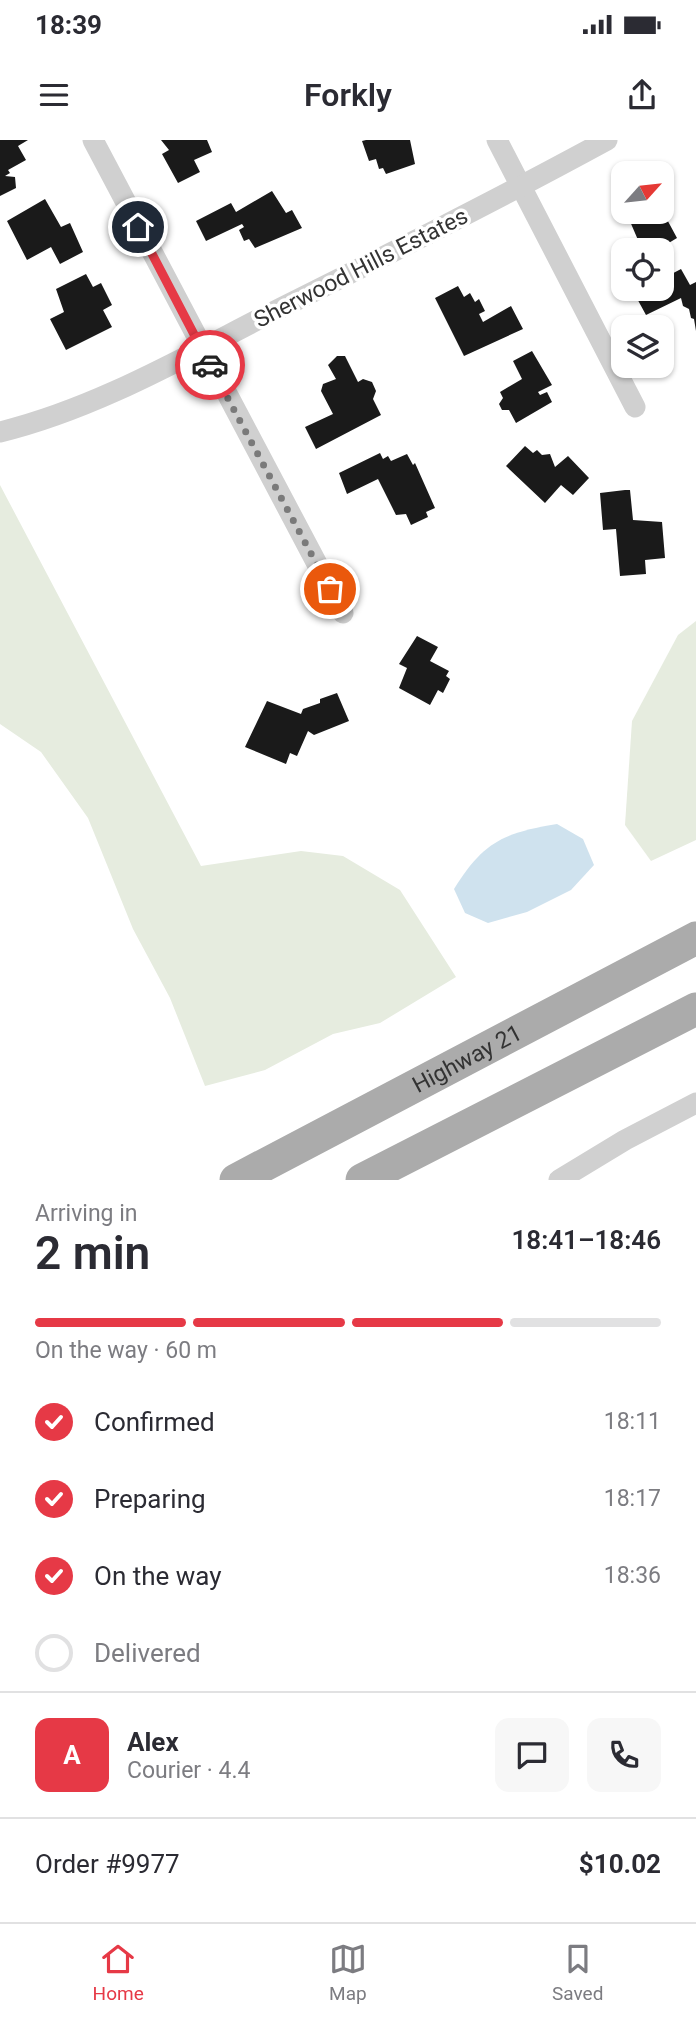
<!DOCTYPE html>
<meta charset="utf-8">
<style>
:root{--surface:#fff;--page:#f7f7f7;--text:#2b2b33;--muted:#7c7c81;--line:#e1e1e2;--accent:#e63946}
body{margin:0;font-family:Roboto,sans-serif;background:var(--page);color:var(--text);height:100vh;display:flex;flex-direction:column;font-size:26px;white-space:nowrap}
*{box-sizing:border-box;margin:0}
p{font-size:23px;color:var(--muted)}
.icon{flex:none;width:38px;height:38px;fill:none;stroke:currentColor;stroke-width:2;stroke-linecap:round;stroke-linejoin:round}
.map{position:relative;height:1040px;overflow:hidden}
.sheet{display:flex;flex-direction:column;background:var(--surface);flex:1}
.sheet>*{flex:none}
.needle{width:46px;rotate:63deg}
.fabs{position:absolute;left:611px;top:21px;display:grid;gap:14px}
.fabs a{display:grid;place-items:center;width:63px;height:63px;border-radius:14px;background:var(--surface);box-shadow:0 2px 5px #0004;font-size:35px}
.pin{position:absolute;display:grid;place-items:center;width:60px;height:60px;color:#fff;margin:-30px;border:4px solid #fff;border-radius:50%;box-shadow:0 2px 7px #0007}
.courier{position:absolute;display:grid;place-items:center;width:70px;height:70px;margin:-35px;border:5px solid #e63946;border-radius:50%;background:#fff;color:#222;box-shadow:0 2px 9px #0007}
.overview em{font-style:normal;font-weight:600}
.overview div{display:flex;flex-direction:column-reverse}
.overview{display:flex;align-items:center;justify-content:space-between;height:119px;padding:0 35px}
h1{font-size:46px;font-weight:600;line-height:52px}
.bar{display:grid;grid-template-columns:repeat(4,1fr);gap:10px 7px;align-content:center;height:84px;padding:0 35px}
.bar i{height:9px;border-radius:5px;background:var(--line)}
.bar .selected{background:var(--accent)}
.bar p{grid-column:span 4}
.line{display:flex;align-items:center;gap:18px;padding:0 35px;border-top:2px solid var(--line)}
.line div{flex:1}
.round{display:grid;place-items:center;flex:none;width:74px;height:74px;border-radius:14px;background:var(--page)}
ol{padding:0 35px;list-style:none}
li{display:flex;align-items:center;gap:21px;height:77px}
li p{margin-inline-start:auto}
li .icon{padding:7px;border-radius:50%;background:var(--accent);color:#fff;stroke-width:4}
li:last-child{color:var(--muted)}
li i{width:38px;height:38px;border:4px solid var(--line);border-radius:50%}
.status{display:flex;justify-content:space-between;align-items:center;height:49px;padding:0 35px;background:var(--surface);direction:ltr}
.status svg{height:19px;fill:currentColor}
header{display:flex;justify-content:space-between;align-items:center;height:91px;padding:0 35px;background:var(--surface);font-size:32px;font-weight:600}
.dock{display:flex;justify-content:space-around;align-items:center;height:98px;border-top:2px solid var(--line);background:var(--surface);font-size:19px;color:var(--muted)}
.dock a{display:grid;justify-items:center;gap:4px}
.dock .selected{color:var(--accent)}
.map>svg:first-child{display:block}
</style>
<div class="status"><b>18:39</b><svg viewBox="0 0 49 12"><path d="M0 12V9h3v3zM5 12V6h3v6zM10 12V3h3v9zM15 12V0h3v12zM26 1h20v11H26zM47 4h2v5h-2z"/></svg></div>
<header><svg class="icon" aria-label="menu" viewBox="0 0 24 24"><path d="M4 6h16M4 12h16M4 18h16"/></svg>Forkly<svg class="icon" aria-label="share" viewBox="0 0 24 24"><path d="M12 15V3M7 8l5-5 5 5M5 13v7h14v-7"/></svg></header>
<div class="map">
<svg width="696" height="1040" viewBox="0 0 696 1040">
<rect width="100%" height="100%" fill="#fff"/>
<g fill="#e6ecdf">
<polygon points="0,345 201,726 301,711 343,716 400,750 456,837 380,883 333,894 265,930 205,946 170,858 133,789 88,678 41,612 0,584"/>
<polygon points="696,481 696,700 651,721 625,685 632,581 678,495"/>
</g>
<path fill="#cfe2ee" d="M557,684L583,699L594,725L571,750L527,772L488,783L465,773L454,749C483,702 503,693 557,684Z"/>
<g fill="#1a1a1a">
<polygon points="0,0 28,0 18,6 26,20 8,30 10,33 5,36 15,37 16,48 0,56"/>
<polygon points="161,0 207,0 212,12 194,20 200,32 178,43 162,14 169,10"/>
<polygon points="366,0 410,0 415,24 386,34 383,28 379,29 376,19 369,21 362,1"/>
<polygon points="272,51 286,73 292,70 302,88 255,108 249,99 244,101 239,90 244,87 242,84 206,101 196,81 231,63 236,72"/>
<polygon points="45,59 61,87 70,83 83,112 60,124 51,107 27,120 7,81"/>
<polygon points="626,72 663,72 677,98 657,110 623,110 623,132 613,113 638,100"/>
<polygon points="681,129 690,145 696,142 696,191 694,179 691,178 689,169 683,166 681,158 646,175 634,153 642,149 662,149 662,139"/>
<polygon points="86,134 93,147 101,143 112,165 103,170 112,187 66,210 50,179 64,172 56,149"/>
<polygon points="458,146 464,157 470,153 475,162 479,159 485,171 479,174 483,182 511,166 523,189 464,216 435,158"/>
<polygon points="532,211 552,245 538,252 540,255 547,252 552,262 516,283 509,270 502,270 499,264 503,258 500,252 522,239 513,221"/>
<polygon points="337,216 345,216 358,242 363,239 372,242 376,251 373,259 381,275 316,309 305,287 333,274 321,251 323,244 336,239 328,225"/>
<polygon points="525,306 533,313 537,310 542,315 550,314 555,327 568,316 589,338 573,355 561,345 545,363 506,326"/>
<polygon points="380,313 383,319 388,316 391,321 407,314 413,325 415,323 435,368 426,372 428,377 411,385 406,374 396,375 378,339 347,354 339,333"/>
<polygon points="625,350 630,350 633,380 662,382 665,418 645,420 646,434 620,436 616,389 603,390 600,353"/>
<polygon points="417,496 438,507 430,521 449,531 446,536 450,539 443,553 438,550 430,565 399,548 407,528 399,524"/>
<polygon points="337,553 349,581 314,595 308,591 297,616 290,613 286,624 245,607 267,561 301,574 303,569 320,563 320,559"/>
</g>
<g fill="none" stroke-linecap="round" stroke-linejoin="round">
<g stroke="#d0d0d0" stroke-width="21">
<polyline points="93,0 343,473"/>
<polyline points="497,0 635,267"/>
<path d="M0,292C94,269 181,219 267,175C381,118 495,61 607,0"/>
<polyline points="559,1040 625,1000 696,963"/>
</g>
<g stroke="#ababab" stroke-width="33">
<path id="s1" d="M236,1040L696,798"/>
<polyline points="362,1040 696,869"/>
</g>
</g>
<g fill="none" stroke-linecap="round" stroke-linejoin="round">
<polyline stroke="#7a7a7a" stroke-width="7" stroke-dasharray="0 12.6" points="210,225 330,449"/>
<polyline stroke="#e63946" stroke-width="9" points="138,87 210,225"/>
</g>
<g text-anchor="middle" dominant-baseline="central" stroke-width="7" stroke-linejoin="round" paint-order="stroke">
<g font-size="23" fill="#333" stroke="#fff">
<text transform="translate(361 128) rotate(-27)">Sherwood Hills Estates</text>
<text stroke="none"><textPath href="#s1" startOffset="261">Highway 21</textPath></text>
</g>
</g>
</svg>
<div class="fabs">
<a><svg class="needle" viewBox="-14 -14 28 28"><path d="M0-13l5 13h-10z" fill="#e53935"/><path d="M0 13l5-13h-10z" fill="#7c7c81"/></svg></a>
<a><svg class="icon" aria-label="locate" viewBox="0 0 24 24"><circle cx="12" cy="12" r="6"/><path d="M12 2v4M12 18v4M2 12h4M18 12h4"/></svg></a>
<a><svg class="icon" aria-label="layers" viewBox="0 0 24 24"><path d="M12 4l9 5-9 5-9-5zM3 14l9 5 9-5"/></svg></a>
</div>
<div class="pin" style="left:330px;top:449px;background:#ea580c"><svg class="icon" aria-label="bag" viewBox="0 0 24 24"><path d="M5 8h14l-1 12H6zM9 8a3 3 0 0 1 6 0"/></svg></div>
<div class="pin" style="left:138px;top:87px;background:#1f2937"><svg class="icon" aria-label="home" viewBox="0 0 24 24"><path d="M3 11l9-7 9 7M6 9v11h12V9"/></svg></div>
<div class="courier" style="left:210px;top:225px"><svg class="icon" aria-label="car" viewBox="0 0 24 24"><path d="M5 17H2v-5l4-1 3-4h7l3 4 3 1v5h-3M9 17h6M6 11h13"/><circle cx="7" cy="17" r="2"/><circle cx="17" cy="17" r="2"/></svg></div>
</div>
<section class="sheet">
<div class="overview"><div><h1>2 min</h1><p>Arriving in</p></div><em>18:41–18:46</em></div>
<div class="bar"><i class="selected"></i><i class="selected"></i><i class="selected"></i><i></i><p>On the way · 60 m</p></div>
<ol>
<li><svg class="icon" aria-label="check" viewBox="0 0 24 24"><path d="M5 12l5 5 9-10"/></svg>Confirmed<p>18:11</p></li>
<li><svg class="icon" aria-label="check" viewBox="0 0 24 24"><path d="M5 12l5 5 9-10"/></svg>Preparing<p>18:17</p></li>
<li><svg class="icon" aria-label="check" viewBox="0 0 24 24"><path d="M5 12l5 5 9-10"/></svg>On the way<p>18:36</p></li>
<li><i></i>Delivered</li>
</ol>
<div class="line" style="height:126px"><b class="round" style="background:var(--accent);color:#fff">A</b><div><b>Alex</b><p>Courier · 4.4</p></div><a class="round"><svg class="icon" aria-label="chat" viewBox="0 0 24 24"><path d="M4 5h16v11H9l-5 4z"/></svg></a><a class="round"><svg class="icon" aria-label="phone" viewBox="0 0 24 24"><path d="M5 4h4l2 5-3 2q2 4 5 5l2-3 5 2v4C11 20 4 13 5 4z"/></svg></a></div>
<div class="line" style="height:91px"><div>Order #9977</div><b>$10.02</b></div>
</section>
<nav class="dock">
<a class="selected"><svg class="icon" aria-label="home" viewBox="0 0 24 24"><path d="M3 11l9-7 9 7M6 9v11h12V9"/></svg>Home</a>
<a><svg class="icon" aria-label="map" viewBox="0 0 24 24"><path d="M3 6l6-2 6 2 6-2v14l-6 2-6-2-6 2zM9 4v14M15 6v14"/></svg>Map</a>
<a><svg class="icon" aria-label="saved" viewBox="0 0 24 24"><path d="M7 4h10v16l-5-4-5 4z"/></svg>Saved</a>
</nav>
